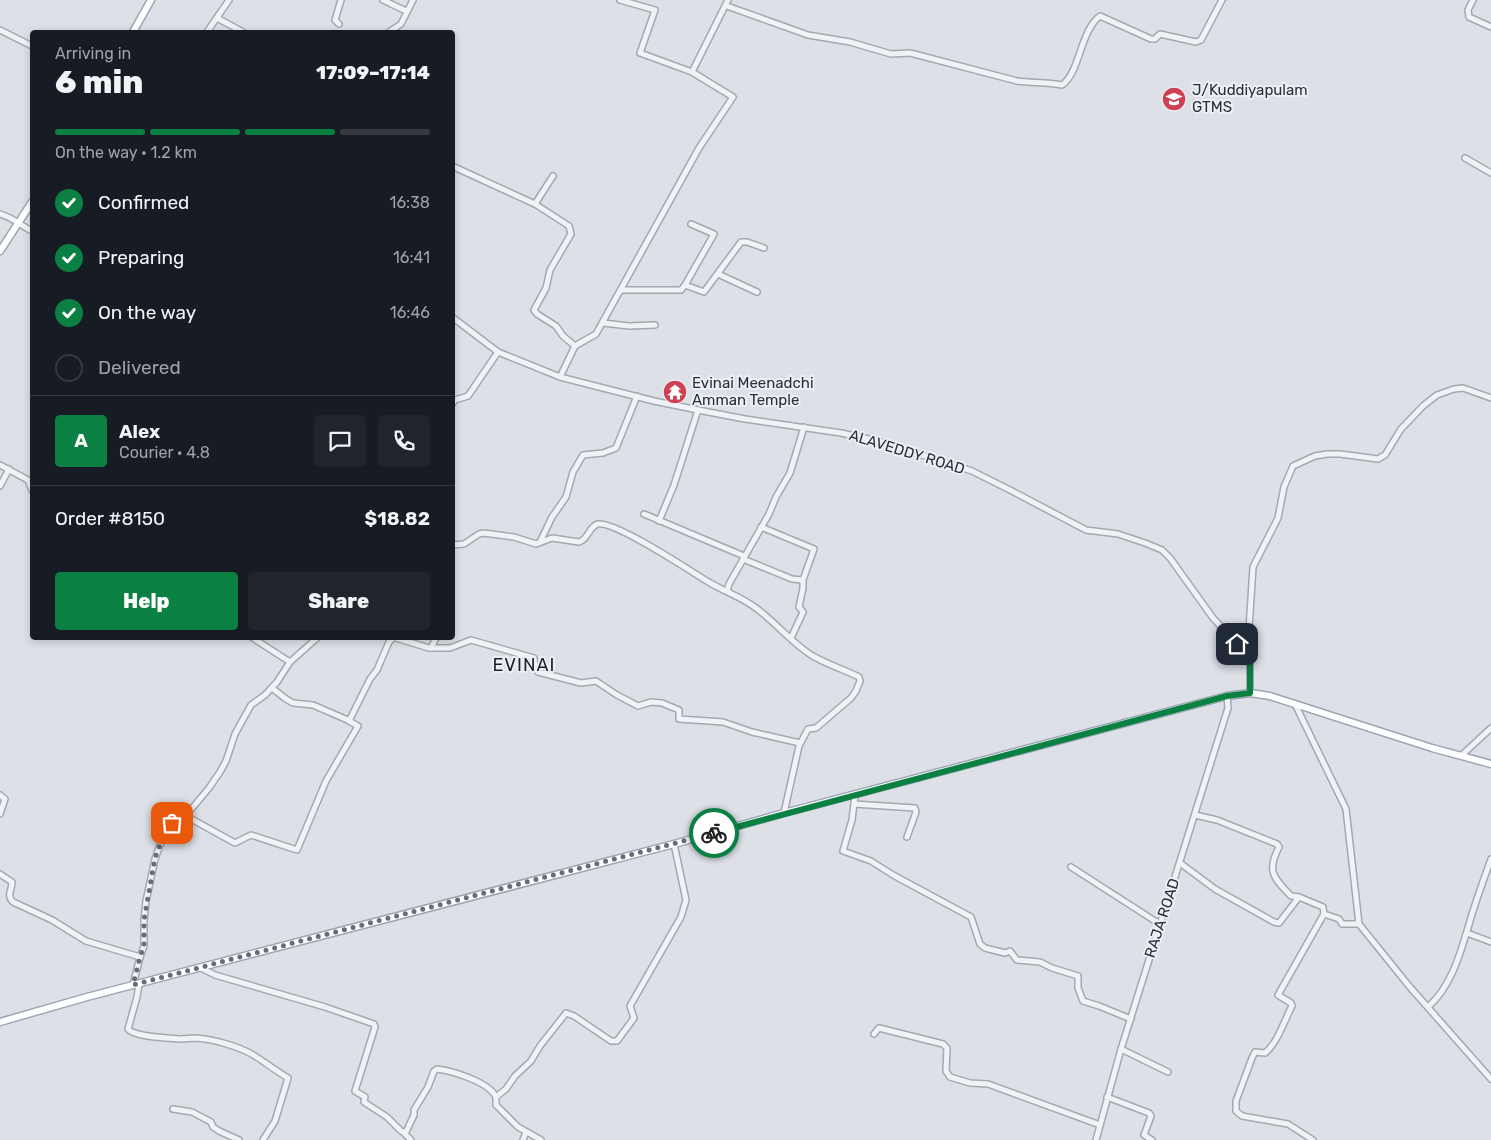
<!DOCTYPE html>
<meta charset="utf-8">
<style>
:root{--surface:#171b24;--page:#20242c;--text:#f1f3f6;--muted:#9ea1a6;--line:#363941;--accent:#0b8043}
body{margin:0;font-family:Rubik,sans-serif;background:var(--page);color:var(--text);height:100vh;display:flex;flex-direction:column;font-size:19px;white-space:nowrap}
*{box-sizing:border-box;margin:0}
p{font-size:16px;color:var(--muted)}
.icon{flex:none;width:28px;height:28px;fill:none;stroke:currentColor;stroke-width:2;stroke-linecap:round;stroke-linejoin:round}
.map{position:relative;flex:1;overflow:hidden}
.details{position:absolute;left:30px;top:30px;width:425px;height:610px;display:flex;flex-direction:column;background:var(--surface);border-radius:5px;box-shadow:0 2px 8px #0003}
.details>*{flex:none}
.pin{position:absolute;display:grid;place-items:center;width:42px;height:42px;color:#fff;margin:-21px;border-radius:10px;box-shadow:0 2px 8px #0006}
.courier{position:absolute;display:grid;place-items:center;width:50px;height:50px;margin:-25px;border:4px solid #0b8043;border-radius:50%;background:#fff;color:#222;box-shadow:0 1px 6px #0007}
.headline em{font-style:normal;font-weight:800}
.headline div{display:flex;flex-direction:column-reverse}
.headline{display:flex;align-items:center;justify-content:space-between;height:85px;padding:0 25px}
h1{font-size:32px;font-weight:800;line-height:38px}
.bar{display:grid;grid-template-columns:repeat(4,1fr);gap:8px 5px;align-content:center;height:60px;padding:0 25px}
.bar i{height:6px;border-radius:4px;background:var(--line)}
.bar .on{background:var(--accent)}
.bar p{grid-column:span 4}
.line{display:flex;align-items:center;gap:12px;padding:0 25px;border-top:1px solid var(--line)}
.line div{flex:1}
.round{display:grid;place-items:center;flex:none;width:52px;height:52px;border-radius:5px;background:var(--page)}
ol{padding:0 25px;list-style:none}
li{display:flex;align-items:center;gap:15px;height:55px}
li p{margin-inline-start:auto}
li .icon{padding:5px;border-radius:50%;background:var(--accent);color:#fff;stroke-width:4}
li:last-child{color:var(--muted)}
li i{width:28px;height:28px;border:2px solid var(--line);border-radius:50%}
.primary-button{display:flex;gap:10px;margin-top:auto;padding:10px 25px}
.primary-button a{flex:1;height:58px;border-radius:5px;background:var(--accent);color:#fff;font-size:20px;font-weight:800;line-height:58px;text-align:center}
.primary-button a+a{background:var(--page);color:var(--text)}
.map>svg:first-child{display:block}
</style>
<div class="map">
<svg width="1491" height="1140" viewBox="0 0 1491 1140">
<rect width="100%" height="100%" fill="#dde1e7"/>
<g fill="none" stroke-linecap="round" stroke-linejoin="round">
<g stroke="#a3a8b1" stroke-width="8">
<g id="minor">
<polyline points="383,0 406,11"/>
<polyline points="620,0 655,10 640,53 692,72"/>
<polyline points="1473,0 1468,10 1469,17 1491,27"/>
<path d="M727,6L808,35L850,42L891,54L910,53L918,55L1017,81C1032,83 1047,82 1062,85C1080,73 1080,31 1100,16L1151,39H1155L1160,34L1196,42L1201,40L1222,0"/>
<polyline points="217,18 243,32"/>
<polyline points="339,24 335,20 341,0"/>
<polyline points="0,30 32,46"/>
<polyline points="207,32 229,0"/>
<polyline points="389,32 401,24 413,0"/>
<polyline points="1465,158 1491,173"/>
<polyline points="452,166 535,204 569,226 571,234 550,270 546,288 534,310 537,314 556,326 563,336 575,346"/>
<polyline points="535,204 553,176"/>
<path d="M0,214C14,218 20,225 32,231"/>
<polyline points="718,274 757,292"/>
<polyline points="685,285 704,292 741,242 747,242 764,248"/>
<polyline points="621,290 681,290 685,285 714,234 691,224"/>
<polyline points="452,317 498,352 560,377 654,401 698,410 745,419 841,433 878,441 972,471 1010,490 1086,530 1118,534 1145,543 1162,550 1170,558 1213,618 1250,658 1250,693"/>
<polyline points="603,323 629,326 655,325"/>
<polyline points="560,377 575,346 596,334 699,148 733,97 692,72 728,0"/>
<polyline points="452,404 455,400 468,396 498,352"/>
<polyline points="0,465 28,480 32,490"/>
<polyline points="0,486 9,469"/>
<polyline points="644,514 744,556"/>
<polyline points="659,521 674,485 698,410"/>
<polyline points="761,527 814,549 803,580 803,588 799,607 803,612 791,638"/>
<polyline points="540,542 552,517 566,497 573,472 583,455 603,453 616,448 637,396"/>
<path d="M452,545L464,544L479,534L484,533L514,537L536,544L552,538L579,542C588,540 589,526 598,524C616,521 693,573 712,584C726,592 743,598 756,608C775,622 791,642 811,655C826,664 843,669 859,677L860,681L856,691L851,698L816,728L808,729L799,746L784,813"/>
<polyline points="743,559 792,579 802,580"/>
<polyline points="727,591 729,584 769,514 776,497 790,473 804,427"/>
<polyline points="253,638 290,662"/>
<polyline points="396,638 429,648 450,648 471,640 534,658 535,667 538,672 581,683 596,681 617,695 638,706 651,702 662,703 679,710 679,719 723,722 752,732 800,743"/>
<polyline points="431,648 436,638"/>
<polyline points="1250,658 1249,629 1253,567 1278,518 1284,487 1293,466 1315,456 1327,454 1340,454 1378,459 1385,455 1401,429 1423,406 1437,395 1454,389 1463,388 1491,398"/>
<polyline points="272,688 286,699 293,703 313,705 350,721"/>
<polyline points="1295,704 1346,809 1359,924 1409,986 1491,1079"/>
<polyline points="1462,755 1491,728"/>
<polyline points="0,795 5,799 0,814"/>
<polyline points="855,795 852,820 843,851 871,861 893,875 971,917 980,944 985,948 1005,953 1010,951 1017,960 1040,962 1052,968 1078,976 1078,988 1083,1001 1099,1006 1131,1019"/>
<polyline points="854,804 915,808 916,812 907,837"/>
<path d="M1195,815L1217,820L1277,844L1279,847C1266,872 1274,878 1291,896L1299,897L1323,907L1324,914L1339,919L1342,924H1359"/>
<polyline points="186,816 235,843 251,835 297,850 326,781 358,726 349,721 370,679 377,670 389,642 393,638"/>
<polyline points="1180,863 1215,889 1274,922 1279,923 1299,897"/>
<polyline points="1071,867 1155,921 1160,923"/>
<path d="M0,874L12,882C12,891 6,895 13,902L52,920L86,941L140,957"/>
<polyline points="1467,933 1491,942"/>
<polyline points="201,968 215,975 325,1007 374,1024 375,1027 355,1091 365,1097 364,1102 387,1117 401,1131 405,1133"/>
<path d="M139,984L137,997L128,1029C134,1037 169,1038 180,1039C185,1039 191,1038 196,1038C213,1039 241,1047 255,1056C266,1063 276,1071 288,1078L275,1121L263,1140"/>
<polyline points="133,985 140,957 144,946 144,920 146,901 155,859 160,845 173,823 184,818 209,788 220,772 226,761 235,734 251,705 265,695 277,682 290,662 317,638"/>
<path d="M1428,1007C1452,986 1461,951 1470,921C1476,900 1484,879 1491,859"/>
<polyline points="874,1034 879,1028 943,1044 947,1048 946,1071 950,1077 970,1083 988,1084 1100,1125"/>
<polyline points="1121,1049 1168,1072"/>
<polyline points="1107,1097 1149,1113 1151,1116 1144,1135 1152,1140"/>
<polyline points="173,1109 192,1112 211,1122 213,1127 219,1131 239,1140"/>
<path d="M411,1140L405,1134L414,1115V1110L428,1087L434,1071L437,1069C453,1071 489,1082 496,1097"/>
<polyline points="523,1140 526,1132"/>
<polyline points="541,1140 518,1127 496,1105 496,1097 506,1089 515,1076 531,1061 540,1046 566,1013 574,1016 611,1041 617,1041 634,1018 630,1006 681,917 686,900 674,844"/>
<polyline points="1096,1140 1121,1049 1228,708 1227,696"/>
<path d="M1313,1140L1288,1124L1242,1116L1236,1111V1101L1252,1058L1255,1052L1265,1053C1277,1044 1285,1019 1292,1006L1291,1003L1278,995L1324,914"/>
</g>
</g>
<g stroke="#9ca5b3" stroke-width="9">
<g id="major">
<polyline points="133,32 151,0"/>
<polyline points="0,251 32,202"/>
<polyline points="0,1022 87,997 674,844 784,813 1227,696 1250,693 1270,696 1432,748 1491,764"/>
</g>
</g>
<use href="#minor" stroke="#f0f2f5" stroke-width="5"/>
<use href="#major" stroke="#fff" stroke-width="6"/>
</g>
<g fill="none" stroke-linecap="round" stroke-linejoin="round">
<polyline stroke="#676d78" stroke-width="5" stroke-dasharray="0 9" points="172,823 160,845 155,858 144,920 144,946 140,957 133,985 714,833"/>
<polyline stroke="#0b8043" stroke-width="6" points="714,833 1227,696 1250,693 1250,658 1237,644"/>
</g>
<defs>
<g id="school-disc" transform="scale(1.25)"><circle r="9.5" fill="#cd4153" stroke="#ecf0f5"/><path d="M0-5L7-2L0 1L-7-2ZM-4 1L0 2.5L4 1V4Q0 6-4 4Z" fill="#fff"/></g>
<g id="temple-disc" transform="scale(1.25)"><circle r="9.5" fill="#cd4153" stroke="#ecf0f5"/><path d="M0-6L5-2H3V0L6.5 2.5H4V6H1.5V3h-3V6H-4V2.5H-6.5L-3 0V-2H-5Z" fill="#fff"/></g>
</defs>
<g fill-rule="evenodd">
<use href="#school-disc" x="1174" y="99"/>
<use href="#temple-disc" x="675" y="392"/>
</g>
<g text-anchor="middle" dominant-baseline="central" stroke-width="4" stroke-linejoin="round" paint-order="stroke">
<g font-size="15" fill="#272e3d" stroke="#ecf0f5" text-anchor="start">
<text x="1192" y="90">J/Kuddiyapulam<tspan x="1192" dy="17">GTMS</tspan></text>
<text x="692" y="383">Evinai Meenadchi<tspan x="692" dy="17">Amman Temple</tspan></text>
</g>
<g font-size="15" fill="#272e3d" stroke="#ecf0f5">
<text transform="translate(907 452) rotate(17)">ALAVEDDY ROAD</text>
<text transform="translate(1162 918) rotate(-72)">RAJA ROAD</text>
</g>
<g font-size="18" letter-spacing="1" fill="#19202e" stroke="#ecf0f5">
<text x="524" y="665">EVINAI</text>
</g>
</g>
</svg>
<div class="pin" style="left:172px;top:823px;background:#ea580c"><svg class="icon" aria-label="bag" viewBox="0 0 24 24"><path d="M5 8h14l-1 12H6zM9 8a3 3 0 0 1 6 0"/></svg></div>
<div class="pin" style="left:1237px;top:644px;background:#1f2937"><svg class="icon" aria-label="home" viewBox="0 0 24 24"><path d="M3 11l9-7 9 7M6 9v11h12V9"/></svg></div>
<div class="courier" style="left:714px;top:833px"><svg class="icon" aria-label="bike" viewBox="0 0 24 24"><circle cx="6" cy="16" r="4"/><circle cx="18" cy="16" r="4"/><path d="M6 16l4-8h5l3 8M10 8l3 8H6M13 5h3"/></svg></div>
<section class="details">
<div class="headline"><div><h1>6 min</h1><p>Arriving in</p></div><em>17:09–17:14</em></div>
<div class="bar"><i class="on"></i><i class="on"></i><i class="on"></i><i></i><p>On the way · 1.2 km</p></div>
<ol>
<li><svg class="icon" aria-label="check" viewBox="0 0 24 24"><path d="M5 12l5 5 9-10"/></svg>Confirmed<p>16:38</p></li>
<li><svg class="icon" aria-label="check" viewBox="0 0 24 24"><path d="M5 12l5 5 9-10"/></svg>Preparing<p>16:41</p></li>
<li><svg class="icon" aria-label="check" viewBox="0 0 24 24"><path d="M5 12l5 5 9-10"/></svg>On the way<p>16:46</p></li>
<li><i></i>Delivered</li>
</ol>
<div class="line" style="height:90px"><b class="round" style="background:var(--accent);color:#fff">A</b><div><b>Alex</b><p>Courier · 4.8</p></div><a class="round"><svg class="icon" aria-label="chat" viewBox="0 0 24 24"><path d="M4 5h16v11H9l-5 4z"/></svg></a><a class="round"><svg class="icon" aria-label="phone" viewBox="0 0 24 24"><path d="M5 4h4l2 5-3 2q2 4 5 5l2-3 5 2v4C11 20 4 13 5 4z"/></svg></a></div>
<div class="line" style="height:65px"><div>Order #8150</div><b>$18.82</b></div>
<div class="primary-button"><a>Help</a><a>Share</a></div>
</section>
</div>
